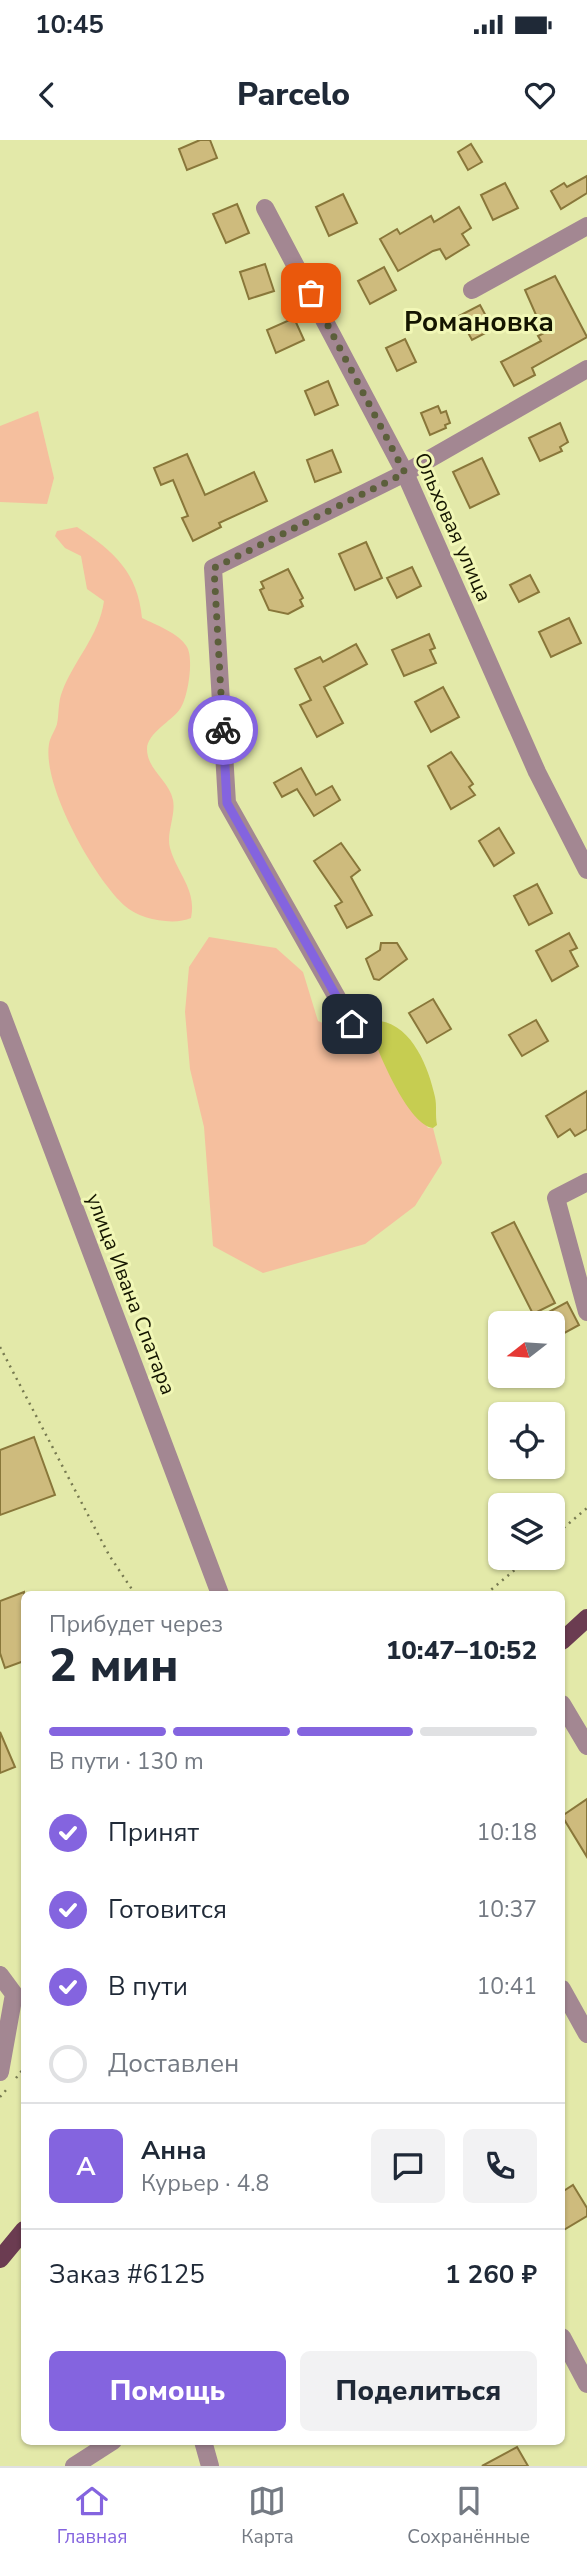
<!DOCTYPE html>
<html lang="ru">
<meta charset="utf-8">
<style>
:root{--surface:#fff;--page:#f2f2f3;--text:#1f2937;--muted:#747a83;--line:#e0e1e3;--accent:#8464df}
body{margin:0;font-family:"Nunito Sans",sans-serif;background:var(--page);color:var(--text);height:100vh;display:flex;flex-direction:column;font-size:26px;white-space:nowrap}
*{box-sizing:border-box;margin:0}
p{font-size:23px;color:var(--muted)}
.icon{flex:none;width:38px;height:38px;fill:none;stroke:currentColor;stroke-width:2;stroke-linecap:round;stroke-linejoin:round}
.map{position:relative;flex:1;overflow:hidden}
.side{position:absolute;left:21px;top:1451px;width:544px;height:854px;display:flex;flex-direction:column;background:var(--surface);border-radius:10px;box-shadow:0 2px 5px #0004}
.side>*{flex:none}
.needle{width:46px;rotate:253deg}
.buttons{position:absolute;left:488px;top:1171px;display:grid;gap:14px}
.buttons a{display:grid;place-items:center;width:77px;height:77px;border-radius:10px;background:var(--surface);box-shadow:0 2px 5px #0004;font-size:35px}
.pin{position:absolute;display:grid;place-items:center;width:60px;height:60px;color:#fff;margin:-30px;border-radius:14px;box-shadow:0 4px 10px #0006}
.courier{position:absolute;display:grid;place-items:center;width:70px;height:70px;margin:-35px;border:5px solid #8464df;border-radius:50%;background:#fff;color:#222;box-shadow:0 2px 9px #0007}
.summary em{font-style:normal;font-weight:800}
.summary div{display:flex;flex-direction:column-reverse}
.summary{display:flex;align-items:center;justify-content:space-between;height:119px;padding:0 28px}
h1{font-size:46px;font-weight:800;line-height:52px}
.bar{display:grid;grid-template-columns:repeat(4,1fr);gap:10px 7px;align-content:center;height:84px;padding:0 28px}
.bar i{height:9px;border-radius:5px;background:var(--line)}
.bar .current{background:var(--accent)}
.bar p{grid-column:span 4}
.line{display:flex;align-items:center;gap:18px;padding:0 28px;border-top:2px solid var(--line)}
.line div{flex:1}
.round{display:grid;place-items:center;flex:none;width:74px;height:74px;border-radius:10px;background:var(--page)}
ol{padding:0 28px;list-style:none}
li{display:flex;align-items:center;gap:21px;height:77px}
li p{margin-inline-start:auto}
li .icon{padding:7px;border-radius:50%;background:var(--accent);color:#fff;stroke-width:4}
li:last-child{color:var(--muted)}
li i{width:38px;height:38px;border:4px solid var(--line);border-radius:50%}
.primary-button{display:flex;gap:14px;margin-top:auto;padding:14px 28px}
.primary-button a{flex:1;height:80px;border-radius:10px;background:var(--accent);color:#fff;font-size:28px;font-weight:800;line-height:80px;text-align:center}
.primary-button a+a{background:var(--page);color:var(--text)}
.status{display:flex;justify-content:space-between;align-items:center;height:49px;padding:0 35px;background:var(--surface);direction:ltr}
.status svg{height:19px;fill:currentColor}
header{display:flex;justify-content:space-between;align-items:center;height:91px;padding:0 28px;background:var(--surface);font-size:32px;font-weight:800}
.tab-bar{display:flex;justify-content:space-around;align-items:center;height:98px;border-top:2px solid var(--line);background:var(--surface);font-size:19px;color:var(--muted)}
.tab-bar a{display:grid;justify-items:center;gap:4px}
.tab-bar .current{color:var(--accent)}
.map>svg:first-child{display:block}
</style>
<div class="status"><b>10:45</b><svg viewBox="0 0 49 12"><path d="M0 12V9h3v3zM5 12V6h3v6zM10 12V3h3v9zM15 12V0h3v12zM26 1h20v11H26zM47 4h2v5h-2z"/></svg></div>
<header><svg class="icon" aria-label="back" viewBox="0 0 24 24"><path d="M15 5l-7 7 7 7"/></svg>Parcelo<svg class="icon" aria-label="heart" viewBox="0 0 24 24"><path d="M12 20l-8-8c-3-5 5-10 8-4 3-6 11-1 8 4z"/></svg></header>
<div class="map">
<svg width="587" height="2326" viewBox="0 0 587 2326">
<rect width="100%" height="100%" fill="#e3e9a9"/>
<g fill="#f5bf9e">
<polygon points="38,271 54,338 47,364 0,362 0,286"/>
<path d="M77,387C114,411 138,433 142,478C156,485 179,493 187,507C194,519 188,558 180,569C172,581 147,593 147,609C147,630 169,640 173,660C176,675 166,693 170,708C177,733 197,750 191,778C173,786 139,779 125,766C94,738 42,646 49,604C50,597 55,591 57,584C59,574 58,562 62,552C74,520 99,496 104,461L87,449L81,416L65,408L55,396L57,391Z"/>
<polygon points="209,797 276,808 303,832 318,881 342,891 368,883 377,883 373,897 428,988 433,988 442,1023 415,1066 365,1104 263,1133 213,1106 204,987 190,929 185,872 189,827"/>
</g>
<path fill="#c6cd51" d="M380,881C413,886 429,929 435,957C437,966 435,975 437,985L433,988C409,985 381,918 373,897Z"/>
<g fill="#cebb7d" stroke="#89773a" stroke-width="2">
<polygon points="200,0 210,0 217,18 187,30 179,9"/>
<polygon points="471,4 482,22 468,30 458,12"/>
<polygon points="587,36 587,53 561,69 551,51 564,43 567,47"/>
<polygon points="505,43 518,68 493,80 481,55"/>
<polygon points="343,54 357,83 329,96 316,67"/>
<polygon points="237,64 249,93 226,103 213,74"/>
<polygon points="459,67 471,88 462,94 469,105 446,119 440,109 433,111 398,131 380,99 397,89 400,94 431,76 434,82"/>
<polygon points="265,124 274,151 249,159 240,132"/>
<polygon points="384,127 396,150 370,164 358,141"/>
<polygon points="555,136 587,197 532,228 535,235 514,246 501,222 541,201 538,196 544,193 525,150"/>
<polygon points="480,165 493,189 472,200 459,176"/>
<polygon points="294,178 304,200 276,213 267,190"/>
<polygon points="405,199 416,222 397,231 386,208"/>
<polygon points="328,241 338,265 315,275 305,251"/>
<polygon points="438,266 441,273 446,271 450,283 445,285 446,288 430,295 421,273"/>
<polygon points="560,283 568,302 560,307 562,311 540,321 529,298"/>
<polygon points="332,310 341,332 315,342 307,320"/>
<polygon points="187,314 205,355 254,332 267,361 219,383 221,387 193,401 182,378 188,376 173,340 161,345 154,328"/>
<polygon points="482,318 499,354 470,368 453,332"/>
<polygon points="366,402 382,438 355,450 339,414"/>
<polygon points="412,427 421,446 397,458 387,438"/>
<polygon points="288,429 303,458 300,460 303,466 288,474 269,470 260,450 264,448 261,442"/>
<polygon points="530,435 539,452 519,462 510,445"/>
<polygon points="569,478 581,503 551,517 539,492"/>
<polygon points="429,494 435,508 430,510 436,523 404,536 392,510"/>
<polygon points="356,504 367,524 324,547 343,583 317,597 300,565 311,560 295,529 320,517 323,522"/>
<polygon points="443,547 459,577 431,592 415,562"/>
<polygon points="451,612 473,644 469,647 475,655 451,669 428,626"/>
<polygon points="301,628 316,655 332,646 340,660 314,676 297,649 282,657 274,643"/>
<polygon points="499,688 514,713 494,726 479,701"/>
<polygon points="341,703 360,730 351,737 372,775 347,788 335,766 342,762 314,721"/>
<polygon points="537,744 552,773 529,785 514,756"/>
<polygon points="569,793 577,808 570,811 578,826 552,841 536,811"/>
<polygon points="381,803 397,803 407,819 379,840 374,839 366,819 380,810"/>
<polygon points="433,859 451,889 427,903 409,873"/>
<polygon points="536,880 548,901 522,916 509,895"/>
<polygon points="587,951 587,989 575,996 570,989 558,997 546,976"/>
<polygon points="514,1082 555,1163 533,1174 492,1093"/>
<polygon points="567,1162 579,1185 559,1196 547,1173"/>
<polygon points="34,1297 55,1355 0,1375 0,1310"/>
<polygon points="24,1452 24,1521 5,1528 0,1513 0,1461"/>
<polygon points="0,1592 15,1627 0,1633"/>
<polygon points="587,1659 587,1717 562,1676"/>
<polygon points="573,2045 587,2068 587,2076 562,2091 562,2052"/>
<polygon points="517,2307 528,2326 482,2326"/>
</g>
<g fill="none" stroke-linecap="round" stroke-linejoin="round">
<g stroke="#777a51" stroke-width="2.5" stroke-dasharray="2 5" stroke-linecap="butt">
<polyline points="0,1207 109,1415 135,1454"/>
<polyline points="553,1397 587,1368"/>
<polyline points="486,1454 529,1418"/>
<polyline points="16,1938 24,1928"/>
<polyline points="0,1957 7,1949"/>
</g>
<g stroke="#a38792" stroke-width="18">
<polyline points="265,68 405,333 537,632 587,730"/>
<polyline points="472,150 587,86"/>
<polyline points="0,870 220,1454"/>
<polyline points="352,884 227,663 213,428 405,333 587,229"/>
<polyline points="587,1042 556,1058 587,1172"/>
<polyline points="562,1564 587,1606"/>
<polyline points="0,1835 14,1854 0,1932"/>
<polyline points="562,1849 587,1894"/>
<polyline points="562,2197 587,2244"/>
<polyline points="203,2301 210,2326"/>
<polyline points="74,2326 113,2301"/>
</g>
<g stroke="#6b3c51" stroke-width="18">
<polyline points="562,1501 587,1478"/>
<polyline points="0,2119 24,2090"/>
</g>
</g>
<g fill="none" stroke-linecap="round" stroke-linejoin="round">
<polyline stroke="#5c5f3b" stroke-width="7" stroke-dasharray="0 12.6" points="223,590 214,428 405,333 311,153"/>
<polyline stroke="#8464df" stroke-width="9" points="223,590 227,663 352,884"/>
</g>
<g text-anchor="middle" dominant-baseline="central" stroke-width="6" stroke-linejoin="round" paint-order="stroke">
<g font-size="21" fill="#141500" stroke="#f1f7b6">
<text transform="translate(453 387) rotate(66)">Ольховая улица</text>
<text transform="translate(131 1154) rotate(69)">улица Ивана Спатара</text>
</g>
<g font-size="28" font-weight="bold" fill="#141500" stroke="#f1f7b6">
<text x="479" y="182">Романовка</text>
</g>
</g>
</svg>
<div class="buttons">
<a><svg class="needle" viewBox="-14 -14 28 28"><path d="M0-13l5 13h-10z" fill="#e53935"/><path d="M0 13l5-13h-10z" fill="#747a83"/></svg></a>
<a><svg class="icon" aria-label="locate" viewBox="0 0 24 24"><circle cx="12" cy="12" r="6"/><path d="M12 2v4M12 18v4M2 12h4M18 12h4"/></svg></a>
<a><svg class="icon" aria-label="layers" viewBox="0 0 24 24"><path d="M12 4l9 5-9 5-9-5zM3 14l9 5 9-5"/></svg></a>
</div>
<div class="pin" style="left:311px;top:153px;background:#ea580c"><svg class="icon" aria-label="bag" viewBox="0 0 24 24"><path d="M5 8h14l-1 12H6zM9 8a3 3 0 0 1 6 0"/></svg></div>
<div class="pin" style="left:352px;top:884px;background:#1f2937"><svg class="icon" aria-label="home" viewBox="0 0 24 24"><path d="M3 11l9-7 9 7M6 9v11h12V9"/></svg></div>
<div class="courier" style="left:223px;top:590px"><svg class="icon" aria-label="bike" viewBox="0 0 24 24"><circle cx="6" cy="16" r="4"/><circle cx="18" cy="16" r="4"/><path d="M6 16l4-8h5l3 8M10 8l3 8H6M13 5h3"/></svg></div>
<section class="side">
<div class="summary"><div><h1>2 мин</h1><p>Прибудет через</p></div><em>10:47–10:52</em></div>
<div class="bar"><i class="current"></i><i class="current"></i><i class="current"></i><i></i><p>В пути · 130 m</p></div>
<ol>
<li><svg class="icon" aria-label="check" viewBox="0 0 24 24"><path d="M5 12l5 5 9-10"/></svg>Принят<p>10:18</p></li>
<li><svg class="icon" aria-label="check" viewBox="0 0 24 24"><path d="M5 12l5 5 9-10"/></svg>Готовится<p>10:37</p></li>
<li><svg class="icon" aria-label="check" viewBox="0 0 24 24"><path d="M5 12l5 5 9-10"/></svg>В пути<p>10:41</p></li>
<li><i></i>Доставлен</li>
</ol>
<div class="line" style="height:126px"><b class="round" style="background:var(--accent);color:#fff">А</b><div><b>Анна</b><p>Курьер · 4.8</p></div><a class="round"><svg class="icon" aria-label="chat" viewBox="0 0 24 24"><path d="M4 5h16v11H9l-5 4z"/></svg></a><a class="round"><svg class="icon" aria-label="phone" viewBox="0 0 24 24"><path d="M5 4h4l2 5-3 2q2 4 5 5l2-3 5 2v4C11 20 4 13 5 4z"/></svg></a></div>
<div class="line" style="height:91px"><div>Заказ #6125</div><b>1 260 ₽</b></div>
<div class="primary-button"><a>Помощь</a><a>Поделиться</a></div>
</section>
</div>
<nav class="tab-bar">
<a class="current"><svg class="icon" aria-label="home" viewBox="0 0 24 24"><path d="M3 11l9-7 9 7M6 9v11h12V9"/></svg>Главная</a>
<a><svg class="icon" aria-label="map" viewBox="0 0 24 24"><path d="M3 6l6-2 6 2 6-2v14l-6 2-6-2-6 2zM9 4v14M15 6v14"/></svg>Карта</a>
<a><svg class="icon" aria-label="saved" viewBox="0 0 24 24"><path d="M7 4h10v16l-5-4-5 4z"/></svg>Сохранённые</a>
</nav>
